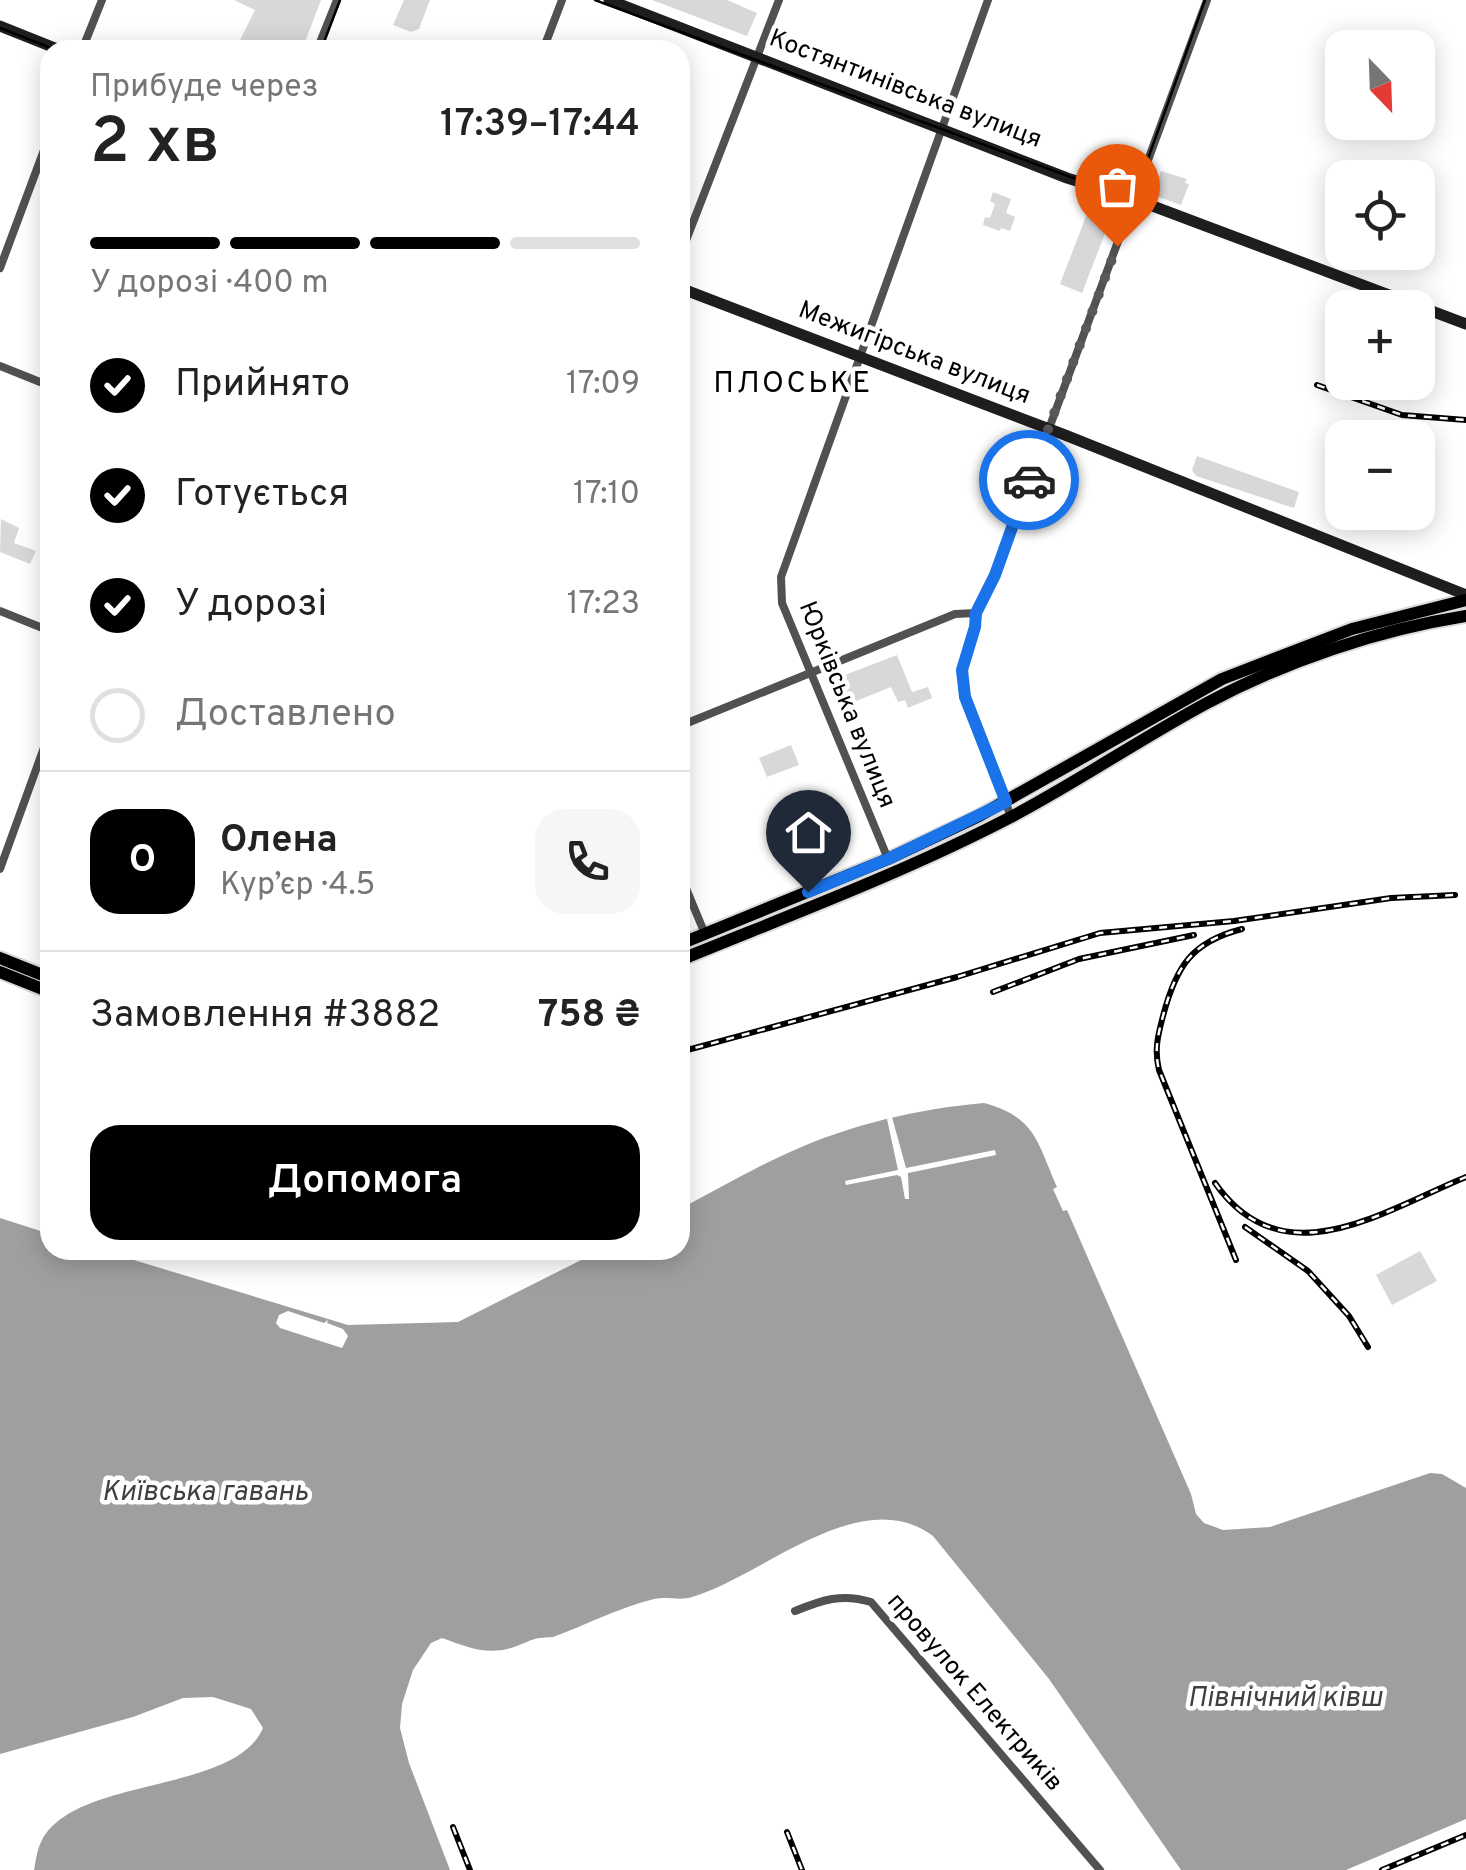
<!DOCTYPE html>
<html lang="uk">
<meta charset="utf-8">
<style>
:root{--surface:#fff;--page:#f6f6f6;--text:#222;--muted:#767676;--line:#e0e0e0;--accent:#000}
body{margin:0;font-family:Overpass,sans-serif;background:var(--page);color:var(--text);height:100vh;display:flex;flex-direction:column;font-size:38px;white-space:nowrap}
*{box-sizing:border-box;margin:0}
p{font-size:32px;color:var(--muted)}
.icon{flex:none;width:55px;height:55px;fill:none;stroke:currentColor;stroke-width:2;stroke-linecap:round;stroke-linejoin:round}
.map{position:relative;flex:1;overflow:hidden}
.panel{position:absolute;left:40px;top:40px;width:650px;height:1220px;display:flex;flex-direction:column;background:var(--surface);border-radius:30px;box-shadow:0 5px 25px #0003}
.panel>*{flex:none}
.needle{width:65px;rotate:157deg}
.tools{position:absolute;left:1325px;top:30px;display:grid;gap:20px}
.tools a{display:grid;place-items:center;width:110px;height:110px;border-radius:20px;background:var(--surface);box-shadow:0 5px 25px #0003;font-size:50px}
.pin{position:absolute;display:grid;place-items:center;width:85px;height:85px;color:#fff;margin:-102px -42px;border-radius:50% 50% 50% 0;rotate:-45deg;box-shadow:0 0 10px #0007}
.pin .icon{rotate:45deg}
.courier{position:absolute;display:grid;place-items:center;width:100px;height:100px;margin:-50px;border:8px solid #1a73e8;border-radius:50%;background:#fff;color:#222;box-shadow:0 2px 12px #0007}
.headline em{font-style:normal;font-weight:600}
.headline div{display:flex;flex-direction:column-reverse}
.headline{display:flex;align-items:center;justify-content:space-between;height:170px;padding:0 50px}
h1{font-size:65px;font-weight:600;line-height:75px}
.bar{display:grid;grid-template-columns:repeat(4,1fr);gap:15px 10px;align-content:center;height:120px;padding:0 50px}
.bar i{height:12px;border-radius:8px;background:var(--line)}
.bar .selected{background:var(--accent)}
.bar p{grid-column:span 4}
.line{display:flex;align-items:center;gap:25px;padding:0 50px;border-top:2px solid var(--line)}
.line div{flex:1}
.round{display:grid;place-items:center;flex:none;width:105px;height:105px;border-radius:30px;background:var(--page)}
ol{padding:0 50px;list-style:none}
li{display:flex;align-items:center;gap:30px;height:110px}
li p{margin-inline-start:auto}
li .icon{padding:10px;border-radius:50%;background:var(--accent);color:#fff;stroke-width:4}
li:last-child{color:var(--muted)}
li i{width:55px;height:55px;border:5px solid var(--line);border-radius:50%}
.action{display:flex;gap:20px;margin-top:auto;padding:20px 50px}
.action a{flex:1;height:115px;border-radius:30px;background:var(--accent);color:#fff;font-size:40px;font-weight:600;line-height:115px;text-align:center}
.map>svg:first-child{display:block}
</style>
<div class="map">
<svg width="1466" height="1870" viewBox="0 0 1466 1870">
<rect width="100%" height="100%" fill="#fff"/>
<g fill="#d8d8d8">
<polygon points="234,0 321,0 302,50 251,50 239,42 255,10"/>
<polygon points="404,0 430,0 419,29 411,32 393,25"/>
<polygon points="652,0 727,0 757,13 747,36"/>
<polygon points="1161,171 1187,179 1185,183 1189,184 1181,205 1153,195"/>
<polygon points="993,192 1011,199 1006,213 1015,217 1010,231 1001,228 1000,231 983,225 985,217 990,218 995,204 990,201"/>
<polygon points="1097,204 1114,210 1082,293 1060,284 1090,206 1096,207"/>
<polygon points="1197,456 1299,492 1294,508 1196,476 1192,470"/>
<polygon points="1,519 19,528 14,543 36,551 30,564 0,552"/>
<polygon points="897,655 912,692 928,687 932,698 908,708 905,700 898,702 891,687 841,707 829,681"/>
<polygon points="791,745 799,765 767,777 759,758"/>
<polygon points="1420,1251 1437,1281 1392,1305 1376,1275"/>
</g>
<path fill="#9f9f9f" d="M984,1103C1036,1117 1037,1142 1057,1187L1053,1189L1063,1211L1067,1210L1191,1494L1196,1514L1204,1523L1223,1530L1270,1527L1430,1473L1442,1474L1466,1488V1819L1346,1870H1181L1049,1679L933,1536C861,1482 763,1576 692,1597C680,1601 667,1596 654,1599C620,1607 586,1625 553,1637C530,1638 534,1640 514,1647C487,1656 467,1647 442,1638L431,1643L413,1670L402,1704L400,1728L409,1763L450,1870H34C36,1860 37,1849 42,1840C76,1776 235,1794 263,1728L251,1709L213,1697L183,1698L133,1717L0,1754V1218L50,1234V1250H101L348,1325L458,1322L601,1250H680V1209C716,1190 752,1169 790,1152C852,1124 917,1109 984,1103Z"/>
<g fill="#fff">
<polygon points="892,1117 906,1168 995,1150 996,1155 908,1173 909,1199 905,1199 901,1177 897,1175 846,1185 845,1181 898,1170 887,1119"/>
<polygon points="288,1311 324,1323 328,1320 327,1323 343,1329 348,1336 342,1348 280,1328 276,1323 279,1315"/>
</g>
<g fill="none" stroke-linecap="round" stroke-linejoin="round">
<g stroke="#dbdbdb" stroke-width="16">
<g id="primary">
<polyline points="680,944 888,859 979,816 1222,679 1352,629 1466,600"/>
<polyline points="0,958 50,978"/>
<path d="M680,960C790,915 903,873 1009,818C1076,783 1140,739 1207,703C1286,661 1377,630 1466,616"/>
<polyline points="0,972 50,992"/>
</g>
</g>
<g stroke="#515151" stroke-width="8">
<polyline points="82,50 102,0"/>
<polyline points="317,50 337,0"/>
<polyline points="543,50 562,0"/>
<polyline points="680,256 779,0"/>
<polyline points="0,268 50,134"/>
<polyline points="0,366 50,386"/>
<polyline points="0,611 50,631"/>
<polyline points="680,726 955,614 976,613"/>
<polyline points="1011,817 963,687 962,670 975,627 976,613 995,575 1207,0"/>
<polyline points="888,859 782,603 781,577 988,0"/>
<polyline points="0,869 50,731"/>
<polyline points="680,874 705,934"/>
<path d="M795,1611C822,1600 842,1593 871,1602L1100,1870"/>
</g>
<g stroke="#1e1e1e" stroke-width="11">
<polyline points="609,0 1067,178 1134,199 1466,324"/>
<polyline points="0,26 60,50"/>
<polyline points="680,288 1065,435 1466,595"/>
</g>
<use href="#primary" stroke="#000" stroke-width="12"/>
<g stroke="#000" stroke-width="2.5">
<polyline points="595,0 1116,194 1132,188 1141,178 1205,0"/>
<polyline points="0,28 56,50"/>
<polyline points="321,50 340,0"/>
</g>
<g stroke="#000" stroke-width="6">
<g id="rail">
<polyline points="1317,385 1402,415 1466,420"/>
<polyline points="993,992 1079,959 1194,935"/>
<polyline points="680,1052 957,977 1100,933 1234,921 1391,898 1455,895"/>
<path d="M1215,1183C1283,1280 1383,1211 1466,1177"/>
<polyline points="1245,1227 1308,1271 1349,1316 1368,1347"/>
<path d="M1236,1260L1159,1070C1154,1050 1158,1035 1163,1016C1176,967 1191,942 1242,929"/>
<polyline points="453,1827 470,1870"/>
<polyline points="787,1832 802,1870"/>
<polyline points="1382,1870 1466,1835"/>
</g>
</g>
<use href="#rail" stroke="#fff" stroke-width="2.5" stroke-dasharray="8" stroke-linecap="butt"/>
</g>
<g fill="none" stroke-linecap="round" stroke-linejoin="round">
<polyline stroke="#595959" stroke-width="10" stroke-dasharray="0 18" points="1029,480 1117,246"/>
<polyline stroke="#1a73e8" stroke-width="12" points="808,892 888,859 1006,802 965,697 962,670 975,627 976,613 995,575 1029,480"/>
</g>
<g text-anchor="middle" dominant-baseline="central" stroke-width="9" stroke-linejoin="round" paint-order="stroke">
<g font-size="25" fill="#000" stroke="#fff">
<text transform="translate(905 90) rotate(21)">Костянтинівська вулиця</text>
<text transform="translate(914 354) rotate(21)">Межигірська вулиця</text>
<text transform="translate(846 705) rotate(68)">Юрківська вулиця</text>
<text transform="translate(974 1693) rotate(49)">провулок Електриків</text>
</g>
<g font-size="28" font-style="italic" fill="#404040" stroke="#fff">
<text x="205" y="1493">Київська гавань</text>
<text x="1285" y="1699">Північний ківш</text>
</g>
<g font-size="30" letter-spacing="2.5" fill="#000" stroke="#fff">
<text x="793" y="384">ПЛОСЬКЕ</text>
</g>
</g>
</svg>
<div class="tools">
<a><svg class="needle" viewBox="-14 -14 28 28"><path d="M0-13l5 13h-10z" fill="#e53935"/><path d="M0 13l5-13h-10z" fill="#767676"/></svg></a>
<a><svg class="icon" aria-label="locate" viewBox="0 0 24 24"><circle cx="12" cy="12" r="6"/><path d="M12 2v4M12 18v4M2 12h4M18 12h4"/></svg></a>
<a>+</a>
<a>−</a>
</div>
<div class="pin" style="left:1117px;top:246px;background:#ea580c"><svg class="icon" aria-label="bag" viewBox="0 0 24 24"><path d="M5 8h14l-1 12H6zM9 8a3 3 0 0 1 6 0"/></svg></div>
<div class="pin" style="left:808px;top:892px;background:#1f2937"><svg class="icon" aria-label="home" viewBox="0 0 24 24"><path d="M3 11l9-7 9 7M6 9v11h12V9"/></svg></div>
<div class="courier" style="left:1029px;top:480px"><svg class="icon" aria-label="car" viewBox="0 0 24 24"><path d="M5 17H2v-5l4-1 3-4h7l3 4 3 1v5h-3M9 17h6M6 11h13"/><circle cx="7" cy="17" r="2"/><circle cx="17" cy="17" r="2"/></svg></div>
<section class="panel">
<div class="headline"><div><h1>2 хв</h1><p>Прибуде через</p></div><em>17:39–17:44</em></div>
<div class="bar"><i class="selected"></i><i class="selected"></i><i class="selected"></i><i></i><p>У дорозі · 400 m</p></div>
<ol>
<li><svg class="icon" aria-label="check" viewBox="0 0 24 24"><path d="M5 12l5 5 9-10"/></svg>Прийнято<p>17:09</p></li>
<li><svg class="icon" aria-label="check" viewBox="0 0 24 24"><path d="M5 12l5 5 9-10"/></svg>Готується<p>17:10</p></li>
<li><svg class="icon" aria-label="check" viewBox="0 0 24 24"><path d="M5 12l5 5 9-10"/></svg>У дорозі<p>17:23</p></li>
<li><i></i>Доставлено</li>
</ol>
<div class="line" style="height:180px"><b class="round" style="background:var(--accent);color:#fff">О</b><div><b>Олена</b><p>Кур’єр · 4.5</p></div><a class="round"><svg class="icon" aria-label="phone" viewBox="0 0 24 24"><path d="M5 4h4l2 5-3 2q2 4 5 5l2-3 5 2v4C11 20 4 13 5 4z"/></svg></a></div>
<div class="line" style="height:130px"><div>Замовлення #3882</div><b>758 ₴</b></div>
<div class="action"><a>Допомога</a></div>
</section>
</div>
